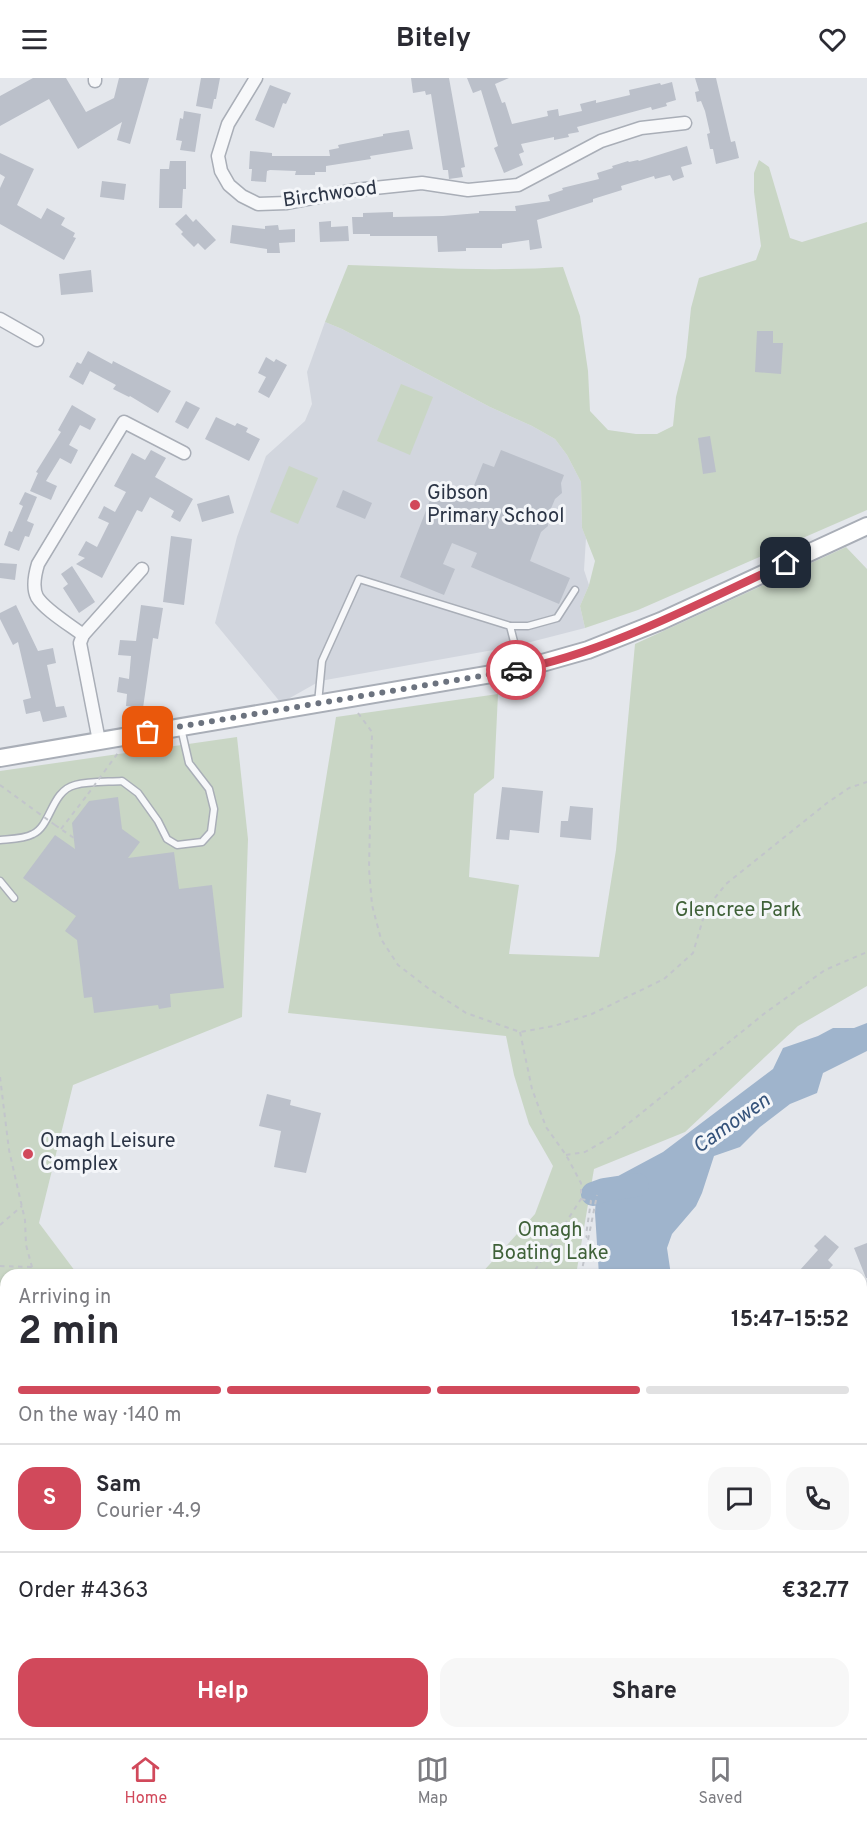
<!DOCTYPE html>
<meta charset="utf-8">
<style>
:root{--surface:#fff;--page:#f7f7f7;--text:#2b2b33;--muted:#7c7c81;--line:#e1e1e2;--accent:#d1495b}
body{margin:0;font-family:Overpass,sans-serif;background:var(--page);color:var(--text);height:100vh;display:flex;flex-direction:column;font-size:22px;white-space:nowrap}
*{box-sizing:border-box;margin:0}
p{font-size:20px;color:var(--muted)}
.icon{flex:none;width:33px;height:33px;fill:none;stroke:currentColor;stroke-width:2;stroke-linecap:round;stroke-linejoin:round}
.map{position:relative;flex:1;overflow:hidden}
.sheet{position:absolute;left:0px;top:1191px;width:867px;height:470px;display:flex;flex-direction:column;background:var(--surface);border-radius:18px 18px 0 0;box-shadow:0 2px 4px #0004}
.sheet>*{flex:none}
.pin{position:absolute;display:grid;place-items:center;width:51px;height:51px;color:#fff;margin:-26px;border-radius:12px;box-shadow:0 3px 9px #0006}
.courier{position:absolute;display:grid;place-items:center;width:60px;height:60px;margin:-30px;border:4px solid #d1495b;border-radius:50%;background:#fff;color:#222;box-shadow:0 2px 8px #0007}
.headline em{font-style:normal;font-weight:700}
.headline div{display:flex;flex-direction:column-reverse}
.headline{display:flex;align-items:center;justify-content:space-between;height:102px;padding:0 18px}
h1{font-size:39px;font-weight:700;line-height:45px}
.bar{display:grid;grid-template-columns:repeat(4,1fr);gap:9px 6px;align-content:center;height:72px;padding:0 18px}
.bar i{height:8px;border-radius:4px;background:var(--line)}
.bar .selected{background:var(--accent)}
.bar p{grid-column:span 4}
.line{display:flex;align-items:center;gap:15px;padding:0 18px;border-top:2px solid var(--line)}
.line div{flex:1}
.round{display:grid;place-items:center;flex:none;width:63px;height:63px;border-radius:18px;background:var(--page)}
.primary-button{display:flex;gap:12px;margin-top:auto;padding:12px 18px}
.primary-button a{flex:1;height:69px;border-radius:18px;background:var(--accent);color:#fff;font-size:24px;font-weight:700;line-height:69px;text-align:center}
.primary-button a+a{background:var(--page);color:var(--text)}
header{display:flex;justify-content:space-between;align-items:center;height:78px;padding:0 18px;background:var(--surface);font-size:27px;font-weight:700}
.dock{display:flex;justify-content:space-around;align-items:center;height:84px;border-top:2px solid var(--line);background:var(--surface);font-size:16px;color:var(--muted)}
.dock a{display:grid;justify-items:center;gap:3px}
.dock .selected{color:var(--accent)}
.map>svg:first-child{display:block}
</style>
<header><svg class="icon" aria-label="menu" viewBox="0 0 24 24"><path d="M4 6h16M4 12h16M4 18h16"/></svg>Bitely<svg class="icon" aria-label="heart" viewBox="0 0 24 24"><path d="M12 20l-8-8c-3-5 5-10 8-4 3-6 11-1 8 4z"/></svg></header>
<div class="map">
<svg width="867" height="1660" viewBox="0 0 867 1660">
<rect width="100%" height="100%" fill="#e4e7ec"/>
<polygon fill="#d2d6de" points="325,244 342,251 490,329 532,348 555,361 567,377 581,404 582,450 586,460 584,492 589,507 580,528 585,550 515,568 320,603 281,625 215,545 237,459 266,378 305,343 312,326 307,294"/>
<g fill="#c9d6c5">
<path d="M759,82L769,89L790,160L802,164L867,144V432L638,532L585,550L580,528L589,507L595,483L582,450L581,404L567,377L555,361L532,348L490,329L342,251L325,244L348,187C420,189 491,194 563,189L580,238L588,293L590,333L608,352L636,356H657L673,348L676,319L686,279L691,230L699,200L756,182L761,168L754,114V95Z"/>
<polygon points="401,306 433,319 410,377 377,363"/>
<polygon points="289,388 318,400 298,446 270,434"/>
<polygon points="846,469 867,491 867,908 798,948 685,1054 594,1091 576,1197 480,1197 535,1136 553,1088 529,1046 514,997 506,958 288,935 336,639 498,616 494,700 474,716 469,799 519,807 509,876 599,879 616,772 635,566"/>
<polygon points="237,659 248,761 242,939 73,1007 39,1145 78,1197 6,1197 6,1363 0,1358 0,693"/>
<polygon points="455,1654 775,1654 777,1660 441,1660"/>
</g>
<polygon fill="#9fb4cc" points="867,945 867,973 823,995 817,1015 790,1026 760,1049 740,1069 714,1078 702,1115 696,1128 672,1156 667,1170 671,1197 599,1197 595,1135 596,1119 620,1097 663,1074 773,991 783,970 818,958 833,950 854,950"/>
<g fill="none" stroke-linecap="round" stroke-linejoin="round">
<polyline stroke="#9fb4cc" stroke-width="24" points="593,1116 604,1112 637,1107"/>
</g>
<g fill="#bbc0ca">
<polygon points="33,0 66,0 86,34 114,20 119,0 149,0 130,66 117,62 122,44 78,71 49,21 0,48 0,18"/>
<polygon points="201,0 220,0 216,21 214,21 212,31 196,28"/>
<polygon points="411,0 449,0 465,89 461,90 463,99 449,101 448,92 443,92 431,16 426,17 425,13 413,15"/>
<polygon points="467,0 509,0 495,6 502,25 505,24 512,46 548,38 547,33 558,31 559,38 582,33 580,26 596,22 596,25 630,17 629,12 660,5 661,7 672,4 676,22 666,25 667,28 652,32 651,29 577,49 579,54 568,56 569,59 554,62 554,59 521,66 524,74 519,76 523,87 504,95 494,70 498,68 481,12 473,15"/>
<polygon points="695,0 716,0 731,64 735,63 739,80 716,86 713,71 710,71 707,56 710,55 705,33 701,23 697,24 695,14 699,13"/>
<polygon points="270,7 291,15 286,26 283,25 274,50 255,42"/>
<polygon points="184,33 201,36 195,74 180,72 182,63 176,62 180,40 183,41"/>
<polygon points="409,52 413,71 370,78 371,81 326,88 326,94 315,94 315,97 295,97 296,93 270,92 267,93 266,104 251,103 252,91 249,91 250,73 272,75 272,78 330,78 329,72 339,70 338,67 383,58 383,56"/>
<polygon points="687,68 692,86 681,89 684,99 673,103 670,97 655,101 654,98 621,108 622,112 593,121 593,124 537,142 542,170 530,172 529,162 502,166 502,170 466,170 466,173 438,174 437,158 370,158 370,156 353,156 352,139 363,139 363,135 393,134 393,139 443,138 479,135 479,133 516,133 515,128 550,123 548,117 563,112 562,110 599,101 597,95 613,90 612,88 628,83 629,84 638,82 639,83"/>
<polygon points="0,75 34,91 17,127 41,141 47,130 65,140 61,147 75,155 73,159 76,160 64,182 0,146 0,110 5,99 0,96"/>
<polygon points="170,83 186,83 186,111 183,111 182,130 159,130 160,91 169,91"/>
<polygon points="102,103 126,106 124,122 100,119"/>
<polygon points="186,136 193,144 196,141 216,162 205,172 198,165 194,169 181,156 183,154 175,146"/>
<polygon points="331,143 331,149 348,148 349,163 320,164 319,144"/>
<polygon points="232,147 265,151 265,148 278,147 279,152 295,151 295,164 279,165 280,175 267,175 267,171 230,165"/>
<polygon points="91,192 93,214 61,217 59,196"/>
<polygon points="757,253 773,253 773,265 783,265 781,296 755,294"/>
<polygon points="88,273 112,286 113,283 171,313 158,335 130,318 129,319 113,311 116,307 90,293 83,307 69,299 77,284 81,286"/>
<polygon points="266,279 274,284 276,281 287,287 269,320 258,314 266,299 258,295"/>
<polygon points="186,323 200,330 188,351 175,344"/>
<polygon points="72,327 96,341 90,352 80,347 69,367 78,372 71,386 60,380 46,403 57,408 51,422 30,413 38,395 36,394 61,354 58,352"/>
<polygon points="216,339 235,348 237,345 248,350 246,354 260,361 249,383 205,361"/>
<polygon points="710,358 716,394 703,396 698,360"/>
<polygon points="151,372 166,380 155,399 193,421 180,444 171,439 174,433 150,419 142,434 137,432 102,500 76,486 85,480 78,477 86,463 97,469 109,445 98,440 104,428 115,434 126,414 114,408 132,375 145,382"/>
<polygon points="501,372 564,397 561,405 562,415 555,421 547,440 548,448 541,454 530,483 570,500 559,526 471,489 477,475 452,465 443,486 455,491 444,517 400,499 434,412 459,422 463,412 471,415 483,385 494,389"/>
<polygon points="343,412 372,425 365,441 336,429"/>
<polygon points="25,414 37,419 27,443 34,446 29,459 25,458 19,473 4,467 9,453 12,454 23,428 19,426"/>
<polygon points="229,417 234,435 202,444 197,426"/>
<polygon points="171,458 192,461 184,527 163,524"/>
<polygon points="0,485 17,486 15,502 0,500"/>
<polygon points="72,488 95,524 79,535 63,510 68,506 61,496"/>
<polygon points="16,527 38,573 53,570 56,585 47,587 56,629 64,628 67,639 43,644 40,633 26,636 23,622 31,620 18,564 13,567 0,541 0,535"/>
<polygon points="141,527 163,530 158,561 153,560 143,630 126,628 127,616 117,614 119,599 129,601 131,578 118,577 120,562 136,563"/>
<polygon points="502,709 543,713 539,755 510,752 509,762 496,761"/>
<polygon points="118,719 122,751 140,764 128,780 174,774 179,811 212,807 224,910 170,916 171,929 159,931 158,927 94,935 92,919 84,920 77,862 65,853 76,838 23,800 55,757 75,771 72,745 89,723"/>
<polygon points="570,728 593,730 591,762 560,759 561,743 568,743"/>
<polygon points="267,1016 291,1022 290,1027 321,1035 306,1095 274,1089 281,1053 259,1048"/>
<polygon points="825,1157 839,1169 828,1182 833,1187 824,1197 805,1197 800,1192 818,1172 814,1168"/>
<polygon points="867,1165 867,1200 866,1200 854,1170"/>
</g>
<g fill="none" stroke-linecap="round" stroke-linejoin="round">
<g stroke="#a9aeb7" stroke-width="9">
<g id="lane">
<polyline points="510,548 528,548 557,540 575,512"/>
<polyline points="318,625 322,583 359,501 510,548 521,591"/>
<path d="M0,762C10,761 24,761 33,756C51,748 51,713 75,707C89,703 107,704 122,703L138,715L158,743L167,761L177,767L202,764L211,754L214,731L209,711L189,685L181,650"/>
<polyline points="0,803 14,820"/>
<polyline points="861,1495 867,1493"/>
<polyline points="134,1654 135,1660"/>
</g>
</g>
<g stroke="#a9aeb7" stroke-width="15">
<g id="street">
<polyline points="256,0 228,46 218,78 221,93 229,107 242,118 258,126 287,125 355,112 422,105 468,112 518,107 601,63 641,50 685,45"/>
<polyline points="95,3 95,0"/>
<polyline points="0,241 37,262"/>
<path d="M83,557C70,547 45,532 37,519C32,509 35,496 38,486L124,344L184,375"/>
<polyline points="99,663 80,565 83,557 142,491"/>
<polyline points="0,1493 6,1492"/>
<polyline points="271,1654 272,1660"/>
</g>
</g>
<g stroke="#a9aeb7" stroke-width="20">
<g id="secondary">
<polyline points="0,680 521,591 588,572 661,543 867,448"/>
<polyline points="0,1581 6,1579"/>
</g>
</g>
<g stroke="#8b94a3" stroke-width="24">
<g id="highway">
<polyline points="861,1343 867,1344"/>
<polyline points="861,1387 867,1388"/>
<polyline points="853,1654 853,1660"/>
</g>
</g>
<g stroke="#c2c5cb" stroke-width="2" stroke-dasharray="4.5 4.5" stroke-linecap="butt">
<polyline points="358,635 372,654 369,791 372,827 381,861 398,887 428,910 466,935 520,954 554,948 592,936 664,901 693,875 706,831 726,806 827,725 849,710 867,704"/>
<polyline points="104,694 118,675"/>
<polyline points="0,707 37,734"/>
<polyline points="55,747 74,760"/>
<polyline points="61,751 88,716"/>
<polyline points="520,954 532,1011 546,1049 566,1077 581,1105 581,1121 532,1197"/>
<polyline points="0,999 9,1072 25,1142 26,1167 32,1189 37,1197"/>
<polyline points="566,1077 585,1074 613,1058 765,935 825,892 867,874"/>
<polyline points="581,1121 591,1123 586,1157 587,1160"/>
<polyline points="0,1147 22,1128"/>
<polyline points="0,1188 32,1189"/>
<polyline points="581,1197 597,1117"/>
<polyline points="778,1654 780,1660"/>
</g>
<use href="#lane" stroke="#f7f8fa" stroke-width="6"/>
<use href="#street" stroke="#f7f8fa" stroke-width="12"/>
<use href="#secondary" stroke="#fff" stroke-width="16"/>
<use href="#highway" stroke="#fff" stroke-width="21"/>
<g stroke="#c2c5cb" stroke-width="2" stroke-dasharray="4.5 4.5" stroke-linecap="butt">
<polyline points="88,716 104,694"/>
<polyline points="37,734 55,747"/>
</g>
</g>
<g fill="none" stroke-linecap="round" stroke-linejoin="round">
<polyline stroke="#6c737f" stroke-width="6" stroke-dasharray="0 10.8" points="148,654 516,592"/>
<path stroke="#d1495b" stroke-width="8" d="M516,592C606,575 703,523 786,485"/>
</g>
<g fill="#d1495b" stroke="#f4f6f9" stroke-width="2">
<circle cx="415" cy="427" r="6"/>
<circle cx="28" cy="1076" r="6"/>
</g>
<g text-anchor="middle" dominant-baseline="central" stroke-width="6" stroke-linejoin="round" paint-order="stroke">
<g font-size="20" fill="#2b3445" stroke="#f4f6f9">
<text transform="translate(330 117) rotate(-8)">Birchwood</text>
</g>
<g font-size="20" fill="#2b3445" stroke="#f4f6f9" text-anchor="start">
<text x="427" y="416">Gibson<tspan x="427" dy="23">Primary School</tspan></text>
<text x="40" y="1064">Omagh Leisure<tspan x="40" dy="23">Complex</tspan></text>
</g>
<g font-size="20" fill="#3f6138" stroke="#f4f6f9">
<text x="738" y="833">Glencree Park</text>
<text x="550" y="1153">Omagh<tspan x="550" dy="23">Boating Lake</tspan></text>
</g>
<g font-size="21" font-style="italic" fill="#34527a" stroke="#f4f6f9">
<text transform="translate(732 1046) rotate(-35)">Camowen</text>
</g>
</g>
</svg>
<div class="pin" style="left:148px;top:654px;background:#ea580c"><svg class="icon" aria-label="bag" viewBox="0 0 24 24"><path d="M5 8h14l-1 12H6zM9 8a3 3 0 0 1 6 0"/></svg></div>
<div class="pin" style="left:786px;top:485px;background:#1f2937"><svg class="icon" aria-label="home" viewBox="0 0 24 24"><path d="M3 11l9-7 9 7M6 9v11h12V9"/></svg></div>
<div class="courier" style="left:516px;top:592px"><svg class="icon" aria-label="car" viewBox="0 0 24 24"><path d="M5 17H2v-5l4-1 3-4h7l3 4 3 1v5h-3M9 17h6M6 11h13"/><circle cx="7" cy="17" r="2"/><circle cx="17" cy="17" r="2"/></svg></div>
<section class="sheet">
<div class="headline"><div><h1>2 min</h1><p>Arriving in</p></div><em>15:47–15:52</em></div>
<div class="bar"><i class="selected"></i><i class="selected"></i><i class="selected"></i><i></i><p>On the way · 140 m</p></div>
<div class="line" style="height:108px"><b class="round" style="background:var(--accent);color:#fff">S</b><div><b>Sam</b><p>Courier · 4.9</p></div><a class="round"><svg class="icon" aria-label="chat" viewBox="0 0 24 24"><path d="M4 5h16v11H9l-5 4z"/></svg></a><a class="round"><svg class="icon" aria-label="phone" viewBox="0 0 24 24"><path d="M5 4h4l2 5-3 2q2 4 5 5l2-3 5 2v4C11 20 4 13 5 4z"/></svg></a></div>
<div class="line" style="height:78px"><div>Order #4363</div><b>€32.77</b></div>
<div class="primary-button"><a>Help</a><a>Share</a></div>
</section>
</div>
<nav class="dock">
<a class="selected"><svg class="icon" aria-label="home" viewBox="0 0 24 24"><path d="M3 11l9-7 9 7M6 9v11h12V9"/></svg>Home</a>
<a><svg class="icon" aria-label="map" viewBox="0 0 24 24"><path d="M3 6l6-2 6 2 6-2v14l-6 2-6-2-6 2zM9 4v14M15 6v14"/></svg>Map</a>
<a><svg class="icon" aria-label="saved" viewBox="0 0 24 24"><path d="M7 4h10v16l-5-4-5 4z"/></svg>Saved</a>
</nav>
